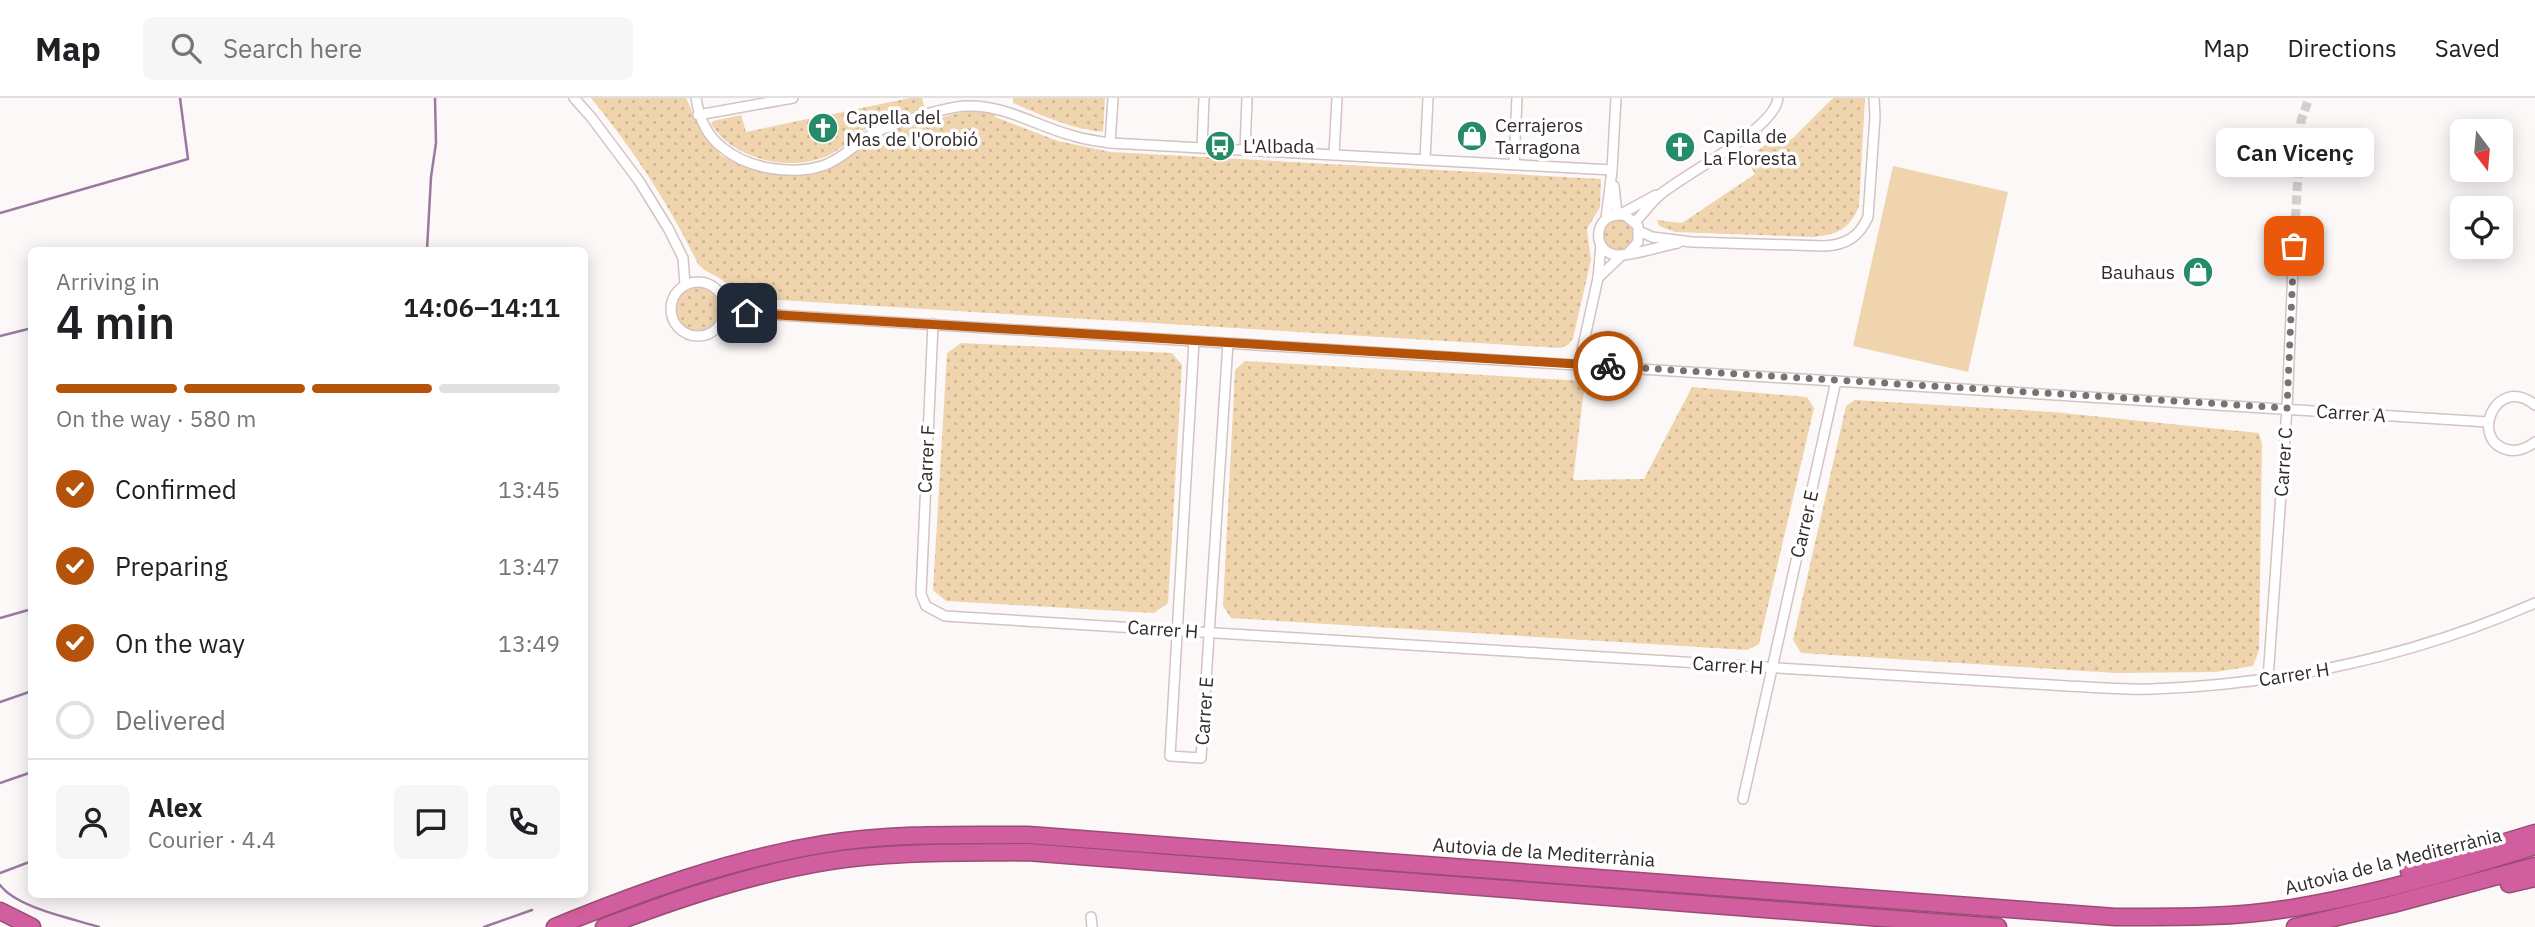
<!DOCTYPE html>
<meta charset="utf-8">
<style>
:root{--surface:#fff;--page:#f6f6f6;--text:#202124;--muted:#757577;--line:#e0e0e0;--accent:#b45309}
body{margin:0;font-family:"IBM Plex Sans",sans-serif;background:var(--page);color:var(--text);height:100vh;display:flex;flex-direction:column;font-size:26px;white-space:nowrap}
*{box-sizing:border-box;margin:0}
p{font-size:23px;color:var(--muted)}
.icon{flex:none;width:38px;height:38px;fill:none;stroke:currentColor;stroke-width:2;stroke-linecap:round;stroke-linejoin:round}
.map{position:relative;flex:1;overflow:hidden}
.sheet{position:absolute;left:28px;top:149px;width:560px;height:651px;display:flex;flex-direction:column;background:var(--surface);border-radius:10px;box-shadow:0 4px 18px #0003}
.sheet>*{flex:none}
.needle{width:46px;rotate:164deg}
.fabs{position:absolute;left:2450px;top:21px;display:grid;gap:14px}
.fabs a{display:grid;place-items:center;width:63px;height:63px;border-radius:10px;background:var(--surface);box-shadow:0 4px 18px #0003;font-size:35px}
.pin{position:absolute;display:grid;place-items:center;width:60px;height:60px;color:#fff;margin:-30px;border-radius:14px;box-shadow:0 4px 10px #0006}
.courier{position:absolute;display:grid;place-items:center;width:70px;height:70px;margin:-35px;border:5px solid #b45309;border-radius:50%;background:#fff;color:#222;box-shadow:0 2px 9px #0007}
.bubble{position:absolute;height:49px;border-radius:10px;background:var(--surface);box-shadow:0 4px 18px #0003;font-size:23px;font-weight:600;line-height:49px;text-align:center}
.head em{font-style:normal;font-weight:600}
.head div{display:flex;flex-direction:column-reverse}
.head{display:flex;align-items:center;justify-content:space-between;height:119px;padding:0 28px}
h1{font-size:46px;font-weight:600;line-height:52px}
.bar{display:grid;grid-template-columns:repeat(4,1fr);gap:10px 7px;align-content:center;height:84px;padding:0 28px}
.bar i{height:9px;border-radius:5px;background:var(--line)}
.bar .on{background:var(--accent)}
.bar p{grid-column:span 4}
.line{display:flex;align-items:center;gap:18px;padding:0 28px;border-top:2px solid var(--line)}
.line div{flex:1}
.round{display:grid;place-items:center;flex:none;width:74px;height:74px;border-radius:10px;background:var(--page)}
ol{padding:0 28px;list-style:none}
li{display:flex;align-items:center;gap:21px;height:77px}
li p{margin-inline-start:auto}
li .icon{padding:7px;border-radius:50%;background:var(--accent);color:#fff;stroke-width:4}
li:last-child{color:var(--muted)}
li i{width:38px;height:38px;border:4px solid var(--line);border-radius:50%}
header{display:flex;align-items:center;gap:42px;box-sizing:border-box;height:98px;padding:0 35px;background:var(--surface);border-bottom:2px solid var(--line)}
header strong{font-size:33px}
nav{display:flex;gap:38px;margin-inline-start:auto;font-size:24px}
.search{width:490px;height:63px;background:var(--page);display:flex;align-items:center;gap:18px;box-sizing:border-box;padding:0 24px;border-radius:10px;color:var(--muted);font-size:26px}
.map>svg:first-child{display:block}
</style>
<header>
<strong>Map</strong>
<div class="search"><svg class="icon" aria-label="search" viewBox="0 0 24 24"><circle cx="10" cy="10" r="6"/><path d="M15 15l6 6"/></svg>Search here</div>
<nav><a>Map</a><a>Directions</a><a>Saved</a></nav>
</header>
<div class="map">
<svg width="2535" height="829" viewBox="0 0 2535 829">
<defs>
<pattern id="green-dots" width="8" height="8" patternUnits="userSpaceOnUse" patternTransform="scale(1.75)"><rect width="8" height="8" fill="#efd4ae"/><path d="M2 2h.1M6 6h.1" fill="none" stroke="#cdb696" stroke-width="1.8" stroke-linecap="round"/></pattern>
</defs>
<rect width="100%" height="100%" fill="#fdf8f8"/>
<g fill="url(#green-dots)">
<path d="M591,0H686L695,20L712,47L721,57L736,65L775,76L814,75L831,69L889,33L973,11L996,16L995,19L1058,43L1111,54L1601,81L1600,109L1587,131L1591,162L1573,240L1568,247L1560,250L745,200C733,196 731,189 722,182C714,176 705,174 698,166C669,106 633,51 591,0Z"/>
<path d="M910,0H922L925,11C908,16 888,18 873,27C858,35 847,47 833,55C795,76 734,63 711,26L713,23L741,17L746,34L812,20L818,40L834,36L828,17Z"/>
<path d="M1013,0H1105L1103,34C1071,31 1043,18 1013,5Z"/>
<path d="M1833,0H1865L1859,108C1850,131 1837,137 1813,139L1675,134L1659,128L1657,122L1682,125L1755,76L1746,61L1764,48L1779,31L1791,42Z"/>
<circle cx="1619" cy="137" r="15"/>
<circle cx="698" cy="211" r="22"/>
<polygon points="961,245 1172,255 1182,267 1168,505 1154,515 946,503 933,492 947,255"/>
<polygon points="1245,263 1585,283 1573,382 1644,381 1692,289 1807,299 1814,310 1759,546 1747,552 1231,520 1223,508 1235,272"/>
<polygon points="1855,302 2053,314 2259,335 2262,346 2259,552 2253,568 2215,574 2116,575 1801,555 1793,542 1846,308"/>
</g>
<polygon fill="#efd4ae" points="1893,68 2008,94 1968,274 1853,248"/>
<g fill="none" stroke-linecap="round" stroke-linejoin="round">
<g stroke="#9a79a0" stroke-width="2.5">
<polyline points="0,115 188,61 180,0"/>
<polyline points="427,152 431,79 436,45 435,0"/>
<polyline points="0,238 32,230"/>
<polyline points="0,520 32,511"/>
<polyline points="0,604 32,593"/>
<polyline points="0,685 32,674"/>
<polyline points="0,775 32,763"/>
<path d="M0,787C17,810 71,820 99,829"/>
<polyline points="484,829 532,812"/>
</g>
<polyline stroke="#d4cfcf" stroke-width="9" stroke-dasharray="9 4.5" stroke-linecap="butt" points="2294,147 2301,23 2309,0"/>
<g stroke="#d5c2c2" stroke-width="12">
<g id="minor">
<polyline points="574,0 591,19 639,83 668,130 683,160 685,187"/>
<path d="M696,0C699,20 707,38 723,50C748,71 794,78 825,67C844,60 857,44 874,35C894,25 945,9 966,8C1004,6 1038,29 1074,38C1086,42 1098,43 1110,45L1612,72"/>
<polyline points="698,17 793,0"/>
<polyline points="1110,45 1113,0"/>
<polyline points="1202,50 1204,0"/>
<polyline points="1245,52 1247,0"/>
<polyline points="1334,57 1337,0"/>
<polyline points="1425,62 1428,0"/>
<polyline points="1514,66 1517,0"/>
<polyline points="1614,88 1617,116"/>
<polyline points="1621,116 1656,97"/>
<polyline points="1606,121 1612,72 1616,0"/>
<path d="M1635,124C1644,115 1651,104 1661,96C1686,75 1775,31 1778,0"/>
<path d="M1639,133L1652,139L1692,144L1824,148C1846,147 1859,139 1868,119L1875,19L1874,0"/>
<path d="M1628,155L1638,144V128L1626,118C1593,110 1589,157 1619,157C1638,157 1659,148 1678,145"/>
<polyline points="1598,180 1622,157"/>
<circle cx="698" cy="211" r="27"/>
<polyline points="747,215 2488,324"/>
<polyline points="722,225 747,215 724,202"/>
<path d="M933,226L921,496L926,508L945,518L2067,588C2095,589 2124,592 2152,591C2284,586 2414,558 2535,505"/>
<polyline points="1194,243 1170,658 1201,660 1228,245"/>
<polyline points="1579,266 1598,180 1601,147"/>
<path d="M2535,307C2495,275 2468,344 2509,352C2519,354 2527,350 2535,344"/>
<polyline points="2268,581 2287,310 2294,147"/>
<polyline points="1743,701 1836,283"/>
<polyline points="1091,819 1092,829"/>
</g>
</g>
<g stroke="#994c75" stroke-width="19">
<g id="motorway">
<polyline points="2409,773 2535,735"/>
<polyline points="2509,786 2535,780"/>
<polyline points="0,813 32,829"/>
<path d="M555,829C643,793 732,761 825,746C892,735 960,737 1028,737L2115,819C2172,819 2230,820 2286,811C2369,798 2455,773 2535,748"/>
<path d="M604,829C676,801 753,775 830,763C895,753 961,755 1027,754L1998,829"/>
<polyline points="2295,829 2393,806 2535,768"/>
</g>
</g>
<use href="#minor" stroke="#fff" stroke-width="9"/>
<use href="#motorway" stroke="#d15e9e" stroke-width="16"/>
</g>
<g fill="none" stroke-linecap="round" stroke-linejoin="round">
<polyline stroke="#787272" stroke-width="7" stroke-dasharray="0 12.6" points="1608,268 2287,310 2294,148"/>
<polyline stroke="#b45309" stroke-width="9" points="747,215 1608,268"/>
</g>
<defs>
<g id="church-disc" transform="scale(1.575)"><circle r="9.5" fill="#268c68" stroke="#fff"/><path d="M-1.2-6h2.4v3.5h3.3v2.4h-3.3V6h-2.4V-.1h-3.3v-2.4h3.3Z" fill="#fff"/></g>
<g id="shop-disc" transform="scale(1.575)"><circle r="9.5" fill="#268c68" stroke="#fff"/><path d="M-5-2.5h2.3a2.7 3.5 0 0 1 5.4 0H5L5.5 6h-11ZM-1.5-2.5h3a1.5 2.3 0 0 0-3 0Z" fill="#fff"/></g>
<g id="bus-disc" transform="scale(1.575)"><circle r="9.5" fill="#268c68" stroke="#fff"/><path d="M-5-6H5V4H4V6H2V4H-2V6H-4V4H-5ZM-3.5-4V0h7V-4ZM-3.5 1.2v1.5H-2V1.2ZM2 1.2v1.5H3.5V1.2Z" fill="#fff"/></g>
</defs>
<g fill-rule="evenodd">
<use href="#church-disc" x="823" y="30"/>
<use href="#shop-disc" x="1472" y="38"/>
<use href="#bus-disc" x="1220" y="48"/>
<use href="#church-disc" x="1680" y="49"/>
<use href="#shop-disc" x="2198" y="174"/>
</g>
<g text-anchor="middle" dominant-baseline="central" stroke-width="7" stroke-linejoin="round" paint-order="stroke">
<g font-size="19" fill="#312a2a" stroke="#fff" text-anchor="start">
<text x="846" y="19">Capella del<tspan x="846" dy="22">Mas de l'Orobió</tspan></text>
<text x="1495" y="27">Cerrajeros<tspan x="1495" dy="22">Tarragona</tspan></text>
<text x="1703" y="38">Capilla de<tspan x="1703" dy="22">La Floresta</tspan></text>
<text x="1243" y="48">L'Albada</text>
<text x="2175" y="174" text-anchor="end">Bauhaus</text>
</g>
<g font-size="19" fill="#312a2a" stroke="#fff">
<text transform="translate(2351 315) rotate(4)">Carrer A</text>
<text transform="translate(926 361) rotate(-87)">Carrer F</text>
<text transform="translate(2283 364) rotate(-86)">Carrer C</text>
<text transform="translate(1804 426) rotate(-77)">Carrer E</text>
<text transform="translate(1163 531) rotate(4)">Carrer H</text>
<text transform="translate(1728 567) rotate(4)">Carrer H</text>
<text transform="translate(2294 576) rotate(-9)">Carrer H</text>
<text transform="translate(1204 613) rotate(-86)">Carrer E</text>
<text transform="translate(1544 754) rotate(4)">Autovia de la Mediterrània</text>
<text transform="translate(2393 763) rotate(-14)">Autovia de la Mediterrània</text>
</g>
</g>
</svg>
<div class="fabs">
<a><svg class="needle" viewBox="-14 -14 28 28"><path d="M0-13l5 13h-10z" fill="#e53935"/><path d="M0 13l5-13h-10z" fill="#757577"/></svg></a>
<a><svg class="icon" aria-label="locate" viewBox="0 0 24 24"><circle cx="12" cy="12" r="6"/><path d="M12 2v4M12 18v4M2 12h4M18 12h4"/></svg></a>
</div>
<div class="pin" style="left:2294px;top:148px;background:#ea580c"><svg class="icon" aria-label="bag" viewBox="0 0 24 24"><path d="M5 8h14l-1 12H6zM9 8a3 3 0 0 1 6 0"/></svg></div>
<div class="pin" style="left:747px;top:215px;background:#1f2937"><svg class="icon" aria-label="home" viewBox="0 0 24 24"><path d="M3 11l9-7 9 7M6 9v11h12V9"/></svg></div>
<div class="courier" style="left:1608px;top:268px"><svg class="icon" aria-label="bike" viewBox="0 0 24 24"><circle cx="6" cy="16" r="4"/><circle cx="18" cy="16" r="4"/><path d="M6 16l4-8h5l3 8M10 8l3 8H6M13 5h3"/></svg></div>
<div class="bubble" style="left:2216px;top:30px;width:158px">Can Vicenç</div>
<section class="sheet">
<div class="head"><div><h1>4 min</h1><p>Arriving in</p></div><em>14:06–14:11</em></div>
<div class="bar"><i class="on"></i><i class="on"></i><i class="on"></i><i></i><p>On the way · 580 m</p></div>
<ol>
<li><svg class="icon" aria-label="check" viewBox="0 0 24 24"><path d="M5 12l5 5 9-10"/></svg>Confirmed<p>13:45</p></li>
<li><svg class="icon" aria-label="check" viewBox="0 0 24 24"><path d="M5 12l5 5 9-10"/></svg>Preparing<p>13:47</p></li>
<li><svg class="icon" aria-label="check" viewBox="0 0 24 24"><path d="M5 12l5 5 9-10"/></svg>On the way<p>13:49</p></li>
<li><i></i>Delivered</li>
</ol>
<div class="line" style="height:126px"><a class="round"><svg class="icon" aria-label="person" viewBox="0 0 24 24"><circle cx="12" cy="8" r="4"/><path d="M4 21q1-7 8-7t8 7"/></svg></a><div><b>Alex</b><p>Courier · 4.4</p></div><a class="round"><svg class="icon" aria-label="chat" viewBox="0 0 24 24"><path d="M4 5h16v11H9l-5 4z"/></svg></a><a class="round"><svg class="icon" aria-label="phone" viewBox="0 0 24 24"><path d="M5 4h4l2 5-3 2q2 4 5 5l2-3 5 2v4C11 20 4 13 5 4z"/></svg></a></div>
</section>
</div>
